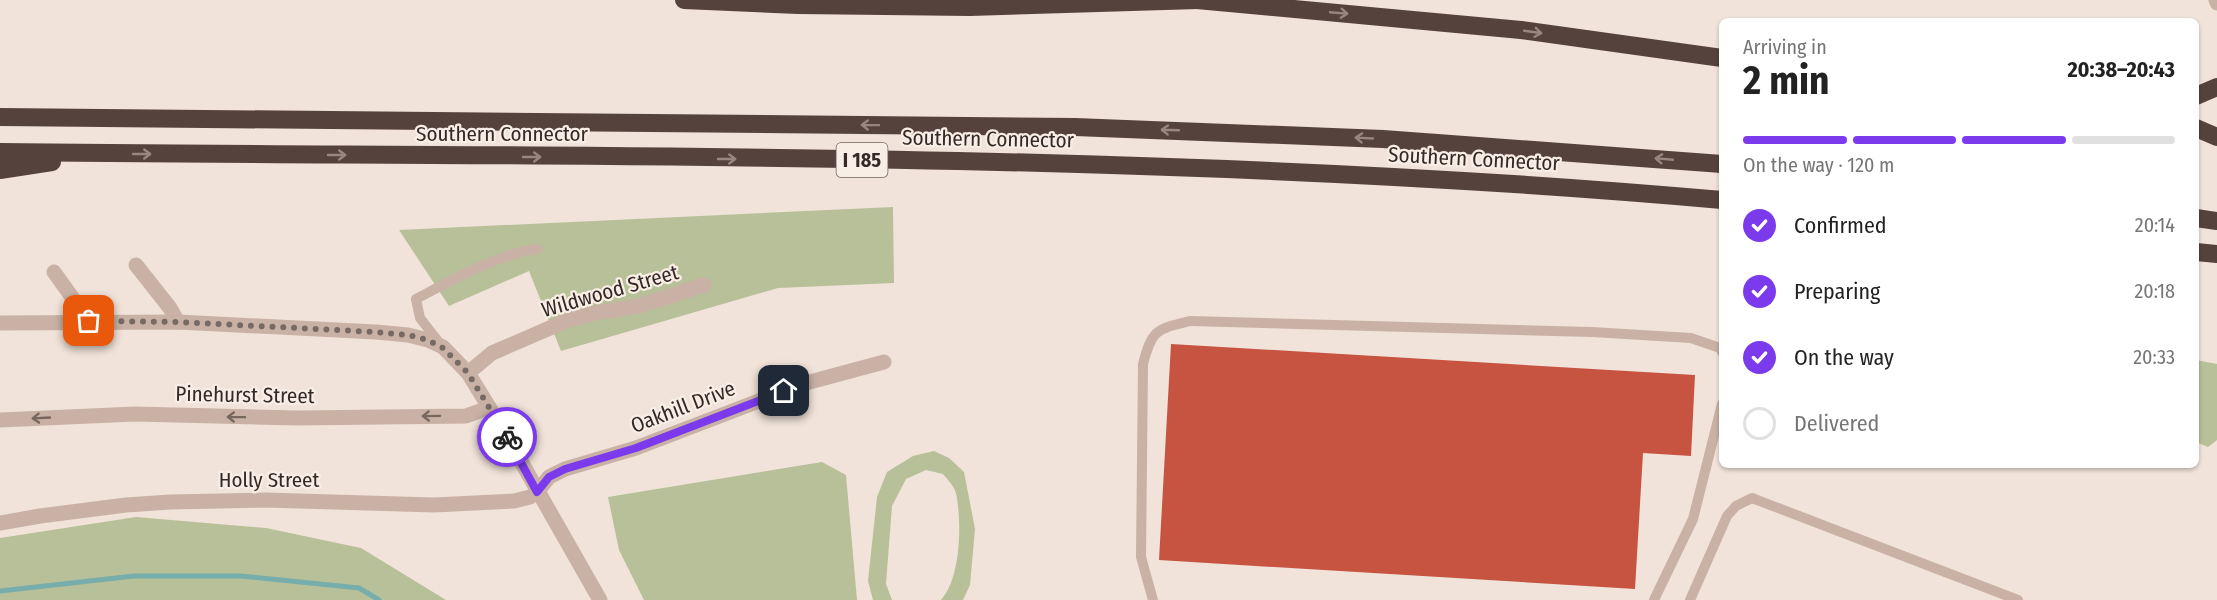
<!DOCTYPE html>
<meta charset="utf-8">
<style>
:root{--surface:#fff;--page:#f2f2f2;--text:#222;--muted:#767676;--line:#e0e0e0;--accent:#7c3aed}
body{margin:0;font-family:"Fira Sans Condensed",sans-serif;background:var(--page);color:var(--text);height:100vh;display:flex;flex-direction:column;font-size:22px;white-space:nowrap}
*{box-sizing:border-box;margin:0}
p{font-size:20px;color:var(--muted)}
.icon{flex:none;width:33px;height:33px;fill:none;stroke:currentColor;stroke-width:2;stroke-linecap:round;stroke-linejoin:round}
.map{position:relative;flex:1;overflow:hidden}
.drawer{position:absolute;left:1719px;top:18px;width:480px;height:450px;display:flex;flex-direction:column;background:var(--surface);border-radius:9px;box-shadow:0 2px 4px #0004}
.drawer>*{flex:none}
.pin{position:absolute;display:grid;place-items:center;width:51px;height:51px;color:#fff;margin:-26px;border-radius:12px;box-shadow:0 3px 9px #0006}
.courier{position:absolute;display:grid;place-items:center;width:60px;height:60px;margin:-30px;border:4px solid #7c3aed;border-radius:50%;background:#fff;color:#222;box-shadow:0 2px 8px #0007}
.overview em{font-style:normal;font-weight:700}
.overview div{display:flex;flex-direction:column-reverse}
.overview{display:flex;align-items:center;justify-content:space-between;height:102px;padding:0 24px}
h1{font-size:39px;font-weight:700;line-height:45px}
.bar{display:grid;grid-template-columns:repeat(4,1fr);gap:9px 6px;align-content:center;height:72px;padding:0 24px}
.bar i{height:8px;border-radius:4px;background:var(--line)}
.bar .current{background:var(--accent)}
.bar p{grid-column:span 4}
ol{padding:0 24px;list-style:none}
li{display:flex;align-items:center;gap:18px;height:66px}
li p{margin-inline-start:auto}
li .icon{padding:6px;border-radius:50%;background:var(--accent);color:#fff;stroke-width:4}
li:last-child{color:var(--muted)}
li i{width:33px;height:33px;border:3px solid var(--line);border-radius:50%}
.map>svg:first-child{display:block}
</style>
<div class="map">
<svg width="2217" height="600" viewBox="0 0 2217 600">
<rect width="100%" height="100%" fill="#f1e3d9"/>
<g fill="#b7c099">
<polygon points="893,207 894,283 778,288 561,351 529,271 449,306 399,230"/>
<polygon points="2196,360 2217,364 2217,440 2208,447 2196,442"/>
<path d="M934,451L949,458L964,472L975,529L970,585L963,600H941C961,578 962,522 956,493C954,486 947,479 943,474L926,470L906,479L892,506L886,584L892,600H873L868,581L877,497L887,472L913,456Z"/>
<polygon points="822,462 846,475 857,600 644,600 619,550 608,497"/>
<polygon points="136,517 266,528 361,548 446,600 0,600 0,538"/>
</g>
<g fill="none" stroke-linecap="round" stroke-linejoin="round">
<polyline stroke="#77aeab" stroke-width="5" points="0,591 134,576 241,576 359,588 379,600"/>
</g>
<polygon fill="#c65441" points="1171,344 1695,375 1691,456 1643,453 1635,589 1159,560"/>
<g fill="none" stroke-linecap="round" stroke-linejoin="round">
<g stroke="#c9b2a5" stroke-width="10">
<path d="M441,345L420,318L416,299C452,280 497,254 538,249"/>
<path d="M1153,600L1141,557L1143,364C1152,329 1157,329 1190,321L1592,332L1691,338L1720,348L1722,352"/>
<polyline points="1654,600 1693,519 1722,404"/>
<polyline points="1690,600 1727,516 1736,506 1752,498 2018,600"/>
</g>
<g stroke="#c9b2a5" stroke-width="15">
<polyline points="136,265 170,308 178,322"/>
<polyline points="54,272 89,321"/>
<polyline points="0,323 178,322 376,332 408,335 428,340 443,347 468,373 502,428 600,600"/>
<polyline points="468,373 492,353 566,321 595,313 639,306 704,285"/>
<polyline points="0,420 135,414 299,418 466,416 488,408"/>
<polyline points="0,523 40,516 126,505 170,502 266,500 434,505 514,501 530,497 537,492 549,477 565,469 636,448 806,383 884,362"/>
</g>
<polyline stroke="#c9b2a5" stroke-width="15" points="2216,0 2217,3"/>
<g stroke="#56423d" stroke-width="18">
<polyline points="684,0 798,5 970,7 1198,0"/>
<polyline points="1197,0 1521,30 1722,58"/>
<polyline points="2196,96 2217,87"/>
<polyline points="0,117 1075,127 1383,139 1722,164"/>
<polyline points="2196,128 2217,137"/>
<path d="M0,152C574,158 1150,149 1722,200"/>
<polyline points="0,170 52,162"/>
<polyline points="2196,218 2217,221"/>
<polyline points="2196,252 2217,254"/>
</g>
</g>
<defs><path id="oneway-shaft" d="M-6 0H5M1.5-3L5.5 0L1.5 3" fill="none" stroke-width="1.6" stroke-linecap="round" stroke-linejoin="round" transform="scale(1.5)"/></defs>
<g stroke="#978780">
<use href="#oneway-shaft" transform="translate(1339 13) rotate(5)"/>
<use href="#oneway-shaft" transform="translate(1533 32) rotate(8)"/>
<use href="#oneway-shaft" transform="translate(870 125) rotate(-179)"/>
<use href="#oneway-shaft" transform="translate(1170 130) rotate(-178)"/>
<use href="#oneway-shaft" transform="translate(1364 138) rotate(-177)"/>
<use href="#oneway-shaft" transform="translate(142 154)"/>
<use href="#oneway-shaft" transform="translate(337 155)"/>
<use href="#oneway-shaft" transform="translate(532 157)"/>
<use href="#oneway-shaft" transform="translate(727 159)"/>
<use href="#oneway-shaft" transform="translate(1664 159) rotate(-175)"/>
</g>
<g stroke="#78675f">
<use href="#oneway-shaft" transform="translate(431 416) rotate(179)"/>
<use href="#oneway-shaft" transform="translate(236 417) rotate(-179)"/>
<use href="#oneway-shaft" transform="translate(41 418) rotate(177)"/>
</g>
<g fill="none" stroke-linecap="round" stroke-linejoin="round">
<polyline stroke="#776a65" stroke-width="6" stroke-dasharray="0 10.8" points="89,321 178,322 376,332 408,335 428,340 443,348 468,373 507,437"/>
<polyline stroke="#7c3aed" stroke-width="8" points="507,437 537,492 549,477 565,469 636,448 784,391"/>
</g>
<g text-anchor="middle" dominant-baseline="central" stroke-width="4.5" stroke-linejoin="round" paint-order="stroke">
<rect fill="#f9eee5" stroke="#70645f" stroke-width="1.5" x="836.5" y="143" width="51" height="34" rx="4.5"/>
<g font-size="20" font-weight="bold" fill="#352926">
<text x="862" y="160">I 185</text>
</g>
<g font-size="21" fill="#352926" stroke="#f9eee5">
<text x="502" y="134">Southern Connector</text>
<text transform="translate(988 139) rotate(1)">Southern Connector</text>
<text transform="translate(1474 159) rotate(3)">Southern Connector</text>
<text transform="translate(610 291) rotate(-16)">Wildwood Street</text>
<text transform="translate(245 395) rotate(1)">Pinehurst Street</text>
<text transform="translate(683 407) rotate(-21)">Oakhill Drive</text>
<text x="269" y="480">Holly Street</text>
</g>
</g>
</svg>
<div class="pin" style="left:89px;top:321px;background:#ea580c"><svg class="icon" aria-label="bag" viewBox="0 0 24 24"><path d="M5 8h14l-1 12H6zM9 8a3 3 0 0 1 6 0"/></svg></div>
<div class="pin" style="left:784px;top:391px;background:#1f2937"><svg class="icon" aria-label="home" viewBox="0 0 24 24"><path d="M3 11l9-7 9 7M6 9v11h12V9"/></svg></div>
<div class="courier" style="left:507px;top:437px"><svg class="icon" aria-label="bike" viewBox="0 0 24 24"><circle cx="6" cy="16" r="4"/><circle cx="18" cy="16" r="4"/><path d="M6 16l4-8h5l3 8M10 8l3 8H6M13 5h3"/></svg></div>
<section class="drawer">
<div class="overview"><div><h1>2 min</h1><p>Arriving in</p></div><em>20:38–20:43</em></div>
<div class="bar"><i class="current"></i><i class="current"></i><i class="current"></i><i></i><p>On the way · 120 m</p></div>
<ol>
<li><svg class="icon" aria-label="check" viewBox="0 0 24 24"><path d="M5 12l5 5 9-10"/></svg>Confirmed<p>20:14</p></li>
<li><svg class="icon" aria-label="check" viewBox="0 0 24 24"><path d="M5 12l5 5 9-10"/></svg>Preparing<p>20:18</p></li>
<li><svg class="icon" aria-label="check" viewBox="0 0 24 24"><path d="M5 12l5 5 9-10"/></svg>On the way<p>20:33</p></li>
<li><i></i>Delivered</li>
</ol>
</section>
</div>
